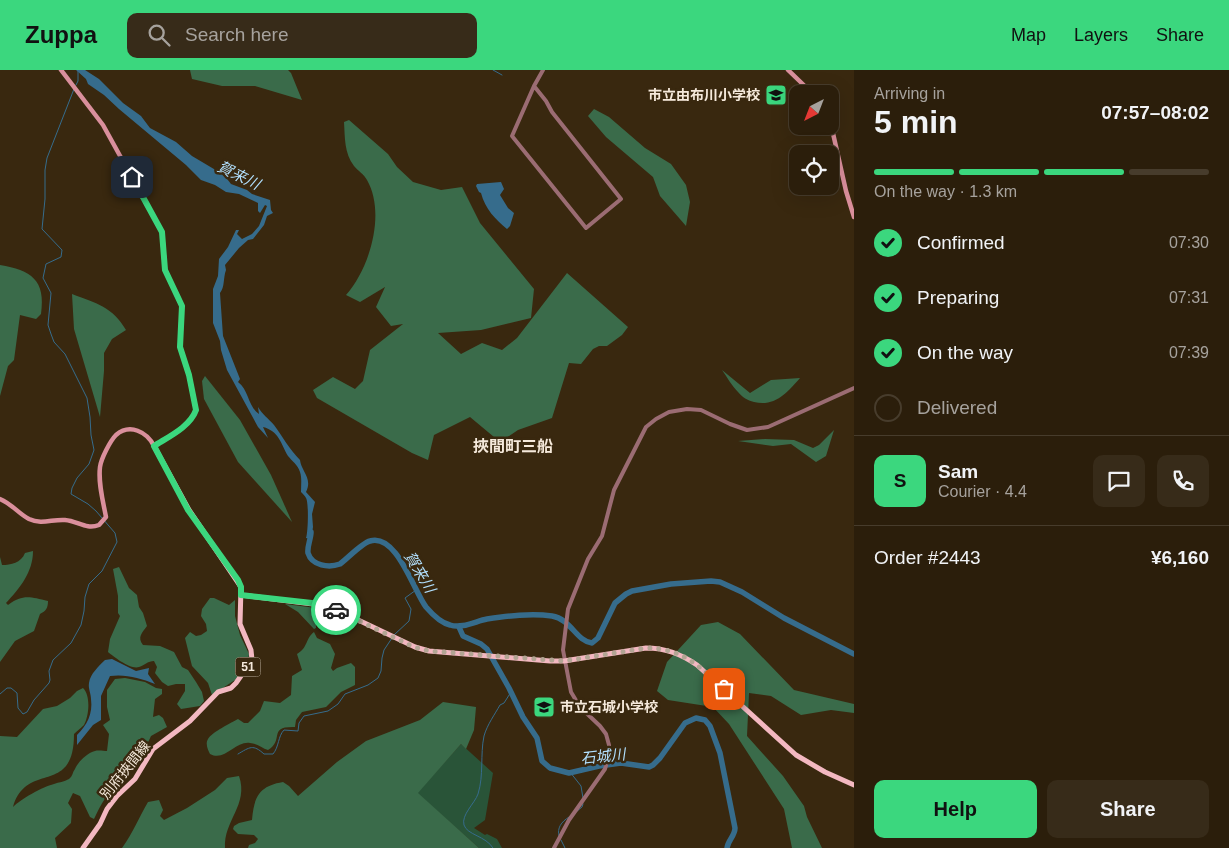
<!DOCTYPE html>
<meta charset="utf-8">
<style>
:root{--surface:#2b1e0b;--page:#372b19;--text:#f1f3f6;--muted:#a6a29d;--line:#473c2c;--accent:#3bd77e}
body{margin:0;font-family:Helvetica,"Noto Sans JP",sans-serif;background:var(--page);color:var(--text);height:100vh;display:flex;flex-direction:column;font-size:19px;white-space:nowrap}
*{box-sizing:border-box;margin:0}
p{font-size:16px;color:var(--muted)}
.icon{flex:none;width:28px;height:28px;fill:none;stroke:currentColor;stroke-width:2;stroke-linecap:round;stroke-linejoin:round}
.map{position:relative;flex:1;overflow:hidden}
.sheet{display:flex;flex-direction:column;background:var(--surface);width:375px}
.sheet>*{flex:none}
.needle{width:32px;rotate:222deg}
.tools{position:absolute;left:789px;top:15px;display:grid;gap:10px}
.tools a{display:grid;place-items:center;width:50px;height:50px;border-radius:10px;background:var(--surface);box-shadow:0 5px 20px #0002,0 0 0 1px var(--line);font-size:25px}
.pin{position:absolute;display:grid;place-items:center;width:42px;height:42px;color:#fff;margin:-21px;border-radius:10px;box-shadow:0 2px 8px #0006}
.courier{position:absolute;display:grid;place-items:center;width:50px;height:50px;margin:-25px;border:4px solid #3bd77e;border-radius:50%;background:#fff;color:#222;box-shadow:0 1px 6px #0007}
.summary em{font-style:normal;font-weight:700}
.summary div{display:flex;flex-direction:column-reverse}
.summary{display:flex;align-items:center;justify-content:space-between;height:85px;padding:0 20px}
h1{font-size:32px;font-weight:700;line-height:38px}
.bar{display:grid;grid-template-columns:repeat(4,1fr);gap:8px 5px;align-content:center;height:60px;padding:0 20px}
.bar i{height:6px;border-radius:4px;background:var(--line)}
.bar .selected{background:var(--accent)}
.bar p{grid-column:span 4}
.line{display:flex;align-items:center;gap:12px;padding:0 20px;border-top:1px solid var(--line)}
.line div{flex:1}
.round{display:grid;place-items:center;flex:none;width:52px;height:52px;border-radius:10px;background:var(--page)}
ol{padding:0 20px;list-style:none}
li{display:flex;align-items:center;gap:15px;height:55px}
li p{margin-inline-start:auto}
li .icon{padding:5px;border-radius:50%;background:var(--accent);color:#111;stroke-width:4}
li:last-child{color:var(--muted)}
li i{width:28px;height:28px;border:2px solid var(--line);border-radius:50%}
.button{display:flex;gap:10px;margin-top:auto;padding:10px 20px}
.button a{flex:1;height:58px;border-radius:10px;background:var(--accent);color:#111;font-size:20px;font-weight:700;line-height:58px;text-align:center}
.button a+a{background:var(--page);color:var(--text)}
header{display:flex;align-items:center;gap:30px;box-sizing:border-box;height:70px;padding:0 25px;background:var(--accent);color:#111}
header strong{font-size:24px}
nav{display:flex;gap:28px;margin-inline-start:auto;font-size:18px}
.search{width:350px;height:45px;background:var(--page);display:flex;align-items:center;gap:12px;box-sizing:border-box;padding:0 18px;border-radius:10px;color:var(--muted);font-size:19px}
main{display:flex;flex:1;min-height:0}
.map>svg:first-child{display:block}
</style>
<header>
<strong>Zuppa</strong>
<div class="search"><svg class="icon" aria-label="search" viewBox="0 0 24 24"><circle cx="10" cy="10" r="6"/><path d="M15 15l6 6"/></svg>Search here</div>
<nav><a>Map</a><a>Layers</a><a>Share</a></nav>
</header>
<main>
<div class="map">
<svg width="854" height="778" viewBox="0 0 854 778">
<rect width="100%" height="100%" fill="#39280f"/>
<polygon fill="#295438" points="461,674 493,703 485,750 474,758 485,765 487,764 497,769 502,778 479,778 417,723"/>
<g fill="#3a6b4a">
<polygon points="190,0 288,0 291,3 302,30 255,16 222,16 192,9"/>
<polygon points="594,39 609,47 645,78 671,94 686,115 690,132 686,156 660,126 653,107 606,67 588,46"/>
<path d="M349,50L388,84L397,97L413,112L441,120L462,117L480,153L534,219L531,248L481,260L438,263L461,284L482,273L502,280L517,268L567,203L628,257L622,265L607,276H599L593,279L581,294L569,293L552,348L518,360L500,372L470,347L434,365L428,390L412,383L317,328L313,320L333,307L355,319L363,311L370,280L403,254L391,256L376,237L385,217L360,232L346,225C370,198 386,143 367,110C364,104 358,101 354,96C344,83 345,67 344,52Z"/>
<path d="M0,195C31,200 46,210 41,244L36,249L20,245L14,290L8,296L0,326Z"/>
<path d="M72,224C96,233 113,237 126,260L112,269L104,283V301L100,347L74,259Z"/>
<path d="M722,300L750,323L771,310L800,308C787,323 775,337 754,332C747,330 743,328 738,322C732,316 727,307 722,300Z"/>
<polygon points="205,306 240,350 271,405 292,452 238,392 204,329 202,311"/>
<polygon points="834,360 826,386 816,392 791,374 773,376 738,371 765,369 794,370 813,378 819,375"/>
<path d="M33,481C33,502 20,518 6,533L8,535C23,524 30,527 48,531C48,538 46,541 40,544L34,561L15,571L0,592V487L2,495C11,495 21,493 25,483Z"/>
<path d="M119,497L129,518L137,525L139,537L143,543L147,556C142,563 137,567 143,575L160,576L174,582L182,597L188,600L196,612L202,622L204,631L200,636L181,639L177,634L185,621V614H176L168,616L162,612L155,603L157,597L154,591C148,591 145,595 139,597C131,600 114,587 108,582L110,569L120,546L118,543V526L113,499Z"/>
<polygon points="210,528 214,528 229,535 235,530 235,546 240,565 249,584 248,591 235,610 212,625 208,613 192,596 185,568 190,562 196,566 201,565 207,561 206,554 201,546 202,539"/>
<polygon points="285,534 316,538 316,558 314,559 298,542"/>
<polygon points="718,552 740,564 794,620 854,634 854,643 831,640 801,645 771,626 749,623 747,666 783,706 804,736 807,747 822,778 792,778 784,739 729,654 713,637 668,630 657,621 667,592 701,555"/>
<path d="M314,562L317,568L330,574L335,584L331,598L333,601L337,598L351,593L355,597V615L341,622L326,637L302,642L296,650L295,657C267,656 285,670 268,680C262,678 256,673 250,673C235,671 225,692 210,684C208,680 205,674 208,669C212,662 231,653 238,649L244,653H248L260,641L264,631L280,633L291,625L292,606L302,600L297,584C308,578 305,569 314,562Z"/>
<path d="M125,608L145,612L156,618L162,619V624L155,629L153,647L159,645L163,648L167,657L151,666L146,677L139,681L125,707V712C120,717 114,720 109,724C102,731 98,741 94,749L90,747L80,726L73,723L68,733L72,739L71,753L55,768L57,778H0V666L17,667L43,639L57,636L70,628L77,621L83,618C91,626 89,646 84,655C81,658 77,661 74,664C74,727 27,690 13,737C21,729 42,717 54,714C59,712 64,712 69,709C73,706 72,703 75,699C78,692 87,683 95,681C98,680 104,681 107,681L109,664L103,655L110,650L107,637V620L115,609Z"/>
<path d="M443,632L476,637L474,660L466,679L461,674L418,723L479,778H248L249,775L255,773L258,769L254,765L238,764L233,759L234,756L239,753L252,750C254,727 259,716 283,712L289,716L298,726L337,692L366,671L420,650Z"/>
<path d="M239,706C249,735 223,751 225,778H122C133,763 139,747 148,732L159,730L163,740L160,746L164,750L187,738L215,720L227,708Z"/>
</g>
<g fill="#366c8c">
<path d="M76,0H85L99,9L123,33L141,46L150,58L176,72L192,86L224,105L231,114L247,120L252,124L270,130L271,140L273,143L267,146L264,155L253,169L248,170L239,178L225,195L226,200C223,208 225,217 220,223L223,266L240,309L238,312C249,320 248,337 259,344L258,337C262,344 269,349 274,355C283,367 289,379 300,390C301,401 313,408 306,422L315,432L312,444L313,457L311,469L306,468C308,463 309,433 306,428C305,426 303,424 301,422C301,415 302,408 300,402C298,395 292,391 288,386C281,374 279,361 263,357L268,368L258,357L227,300L221,280L220,271L213,253V219L218,206L219,189L228,177L236,160H239L237,164L242,169L252,164L259,156L267,136L265,135L260,143L258,141V133L239,124L226,122L215,115L201,110L186,95L119,39L104,25L88,14L86,9Z"/>
<path d="M501,112L504,119L500,125L508,138L514,143L510,156L507,159C496,150 485,139 481,123L479,122L476,116L477,114Z"/>
<path d="M112,589L136,601L149,598L148,604L155,614C140,608 126,604 110,606L101,626V650L93,655L77,675V665C87,655 93,644 91,629C91,624 88,618 89,613C90,604 99,596 105,590Z"/>
</g>
<g fill="none" stroke-linecap="round" stroke-linejoin="round">
<g stroke="#366c8c" stroke-width="1">
<polyline points="493,0 502,5"/>
<polyline points="76,15 78,11 78,0"/>
<polyline points="394,565 409,551 411,539 405,528 416,520"/>
<polyline points="0,624 7,618 11,618 17,623 18,638 23,644 27,642 34,630 49,613 50,610 49,601 53,590 71,573 81,555 84,541 85,527 89,514 102,501 117,472 115,463 96,441 88,434 71,424 72,418 77,408 89,394 94,380 91,365 90,347 87,328 65,284 54,272 51,264 48,255 51,223 43,208 46,194 61,187 62,180 42,159 45,129 45,100 47,88 74,19"/>
<path d="M238,684C250,677 253,674 264,684H273C279,677 278,666 284,660L298,661L299,653L304,646L328,641L338,634L345,624L368,615L378,608L381,601L382,588L384,580L392,568"/>
<polyline points="570,702 581,716 583,728"/>
<polyline points="576,742 582,737 583,734"/>
<path d="M559,766C557,758 561,752 569,747"/>
<polyline points="561,770 565,778"/>
<path d="M493,778C486,766 467,765 464,755C461,745 475,733 478,724C484,705 480,685 484,666C487,655 495,644 500,635L504,633L511,622"/>
</g>
<g stroke="#366c8c" stroke-width="5.5">
<path d="M311,462C311,469 307,476 308,483C312,496 329,498 340,494C348,488 362,473 370,471C397,463 414,522 426,537C432,544 441,553 450,555C462,559 476,551 487,549C508,546 531,543 552,546C571,549 576,571 592,573L598,568L615,533L626,524L632,521L671,514L711,511L720,512L742,522L784,548L854,584"/>
<path d="M459,557L463,566L481,574L487,579L509,618L523,647L537,668L542,691L550,698L569,703L599,696L621,693L649,697L653,695L660,688L685,653L696,648L705,650L710,656L720,683L735,758C735,766 728,770 727,778"/>
</g>
<g stroke="#9b6c73" stroke-width="4">
<polyline points="534,16 546,31 552,42 621,129 586,158 512,66 534,16 543,0"/>
<polyline points="554,778 569,750 605,699 609,685 609,675 606,664 600,656 580,637 571,622 563,580 568,539 588,489 602,466 614,420 646,357 656,349 669,342 687,339 701,340 730,354 747,360 768,357 854,318"/>
</g>
<g stroke="#da8f9c" stroke-width="4.5">
<polyline points="788,0 813,24"/>
<polyline points="830,50 846,121 854,147"/>
<path d="M0,429C12,434 19,444 29,449C42,455 52,449 65,450C78,451 86,460 99,455L106,447C103,431 98,413 100,397C101,389 110,371 116,365C130,353 147,362 154,376C168,367 190,357 196,340L189,305L180,277L182,236L165,200L162,162L103,55L61,0"/>
</g>
<g stroke="#f3b8c1" stroke-width="5">
<path d="M241,525L321,535L335,539L415,577L429,581L550,591H564L646,578C666,578 681,584 697,595L796,685L825,702L854,715"/>
<polyline points="83,778 100,754 107,739 117,726 135,709 153,679 190,651 218,622 231,618 236,613 252,590 251,580 240,554 241,517 189,440 154,376"/>
</g>
</g>
<g fill="none" stroke-linecap="round" stroke-linejoin="round">
<path stroke="#b3a594" stroke-width="5" stroke-dasharray="0 9" d="M336,540L414,577L429,581L564,591L646,578C682,578 699,596 724,619"/>
<path stroke="#3bd77e" stroke-width="6" d="M132,107L162,162L165,200L182,236L180,277L189,305L196,340C190,357 168,367 154,376L188,440L238,510L241,517V525L321,534L336,540"/>
</g>
<defs>
<g id="school-square" transform="scale(1.125)"><rect x="-9" y="-9" width="18" height="18" rx="4" fill="#3bd77e" stroke="#39280f"/><path d="M0-5L7-2L0 1L-7-2ZM-4 1L0 2.5L4 1V4Q0 6-4 4Z" fill="#111"/></g>
</defs>
<g fill-rule="evenodd">
<use href="#school-square" x="776" y="25"/>
<use href="#school-square" x="544" y="637"/>
</g>
<g text-anchor="middle" dominant-baseline="central" stroke-width="5" stroke-linejoin="round" paint-order="stroke">
<rect fill="#39280f" stroke="#bdaf9e" stroke-width="1" x="235.5" y="587.5" width="25" height="19" rx="4"/>
<g font-size="12" font-weight="bold" fill="#f5e9db">
<text x="248" y="597">51</text>
</g>
<g font-size="14" font-weight="bold" fill="#f5e9db" stroke="#39280f" text-anchor="end">
<text x="760" y="25">市立由布川小学校</text>
<text x="560" y="637" text-anchor="start">市立石城小学校</text>
</g>
<g font-size="14" fill="#f5e9db" stroke="#39280f">
<text transform="translate(125 700) rotate(-51)">別府挾間線</text>
</g>
<g font-size="15" font-style="italic" fill="#b1dffd" stroke="#39280f">
<text transform="translate(239 105) rotate(26)">賀来川</text>
<text transform="translate(420 502) rotate(59)">賀来川</text>
<text transform="translate(603 686) rotate(-6)">石城川</text>
</g>
<g font-size="16" font-weight="bold" fill="#f5e9db" stroke="#39280f">
<text x="513" y="376">挾間町三船</text>
</g>
</g>
</svg>
<div class="tools">
<a><svg class="needle" viewBox="-14 -14 28 28"><path d="M0-13l5 13h-10z" fill="#e53935"/><path d="M0 13l5-13h-10z" fill="#a6a29d"/></svg></a>
<a><svg class="icon" aria-label="locate" viewBox="0 0 24 24"><circle cx="12" cy="12" r="6"/><path d="M12 2v4M12 18v4M2 12h4M18 12h4"/></svg></a>
</div>
<div class="pin" style="left:724px;top:619px;background:#ea580c"><svg class="icon" aria-label="bag" viewBox="0 0 24 24"><path d="M5 8h14l-1 12H6zM9 8a3 3 0 0 1 6 0"/></svg></div>
<div class="pin" style="left:132px;top:107px;background:#1f2937"><svg class="icon" aria-label="home" viewBox="0 0 24 24"><path d="M3 11l9-7 9 7M6 9v11h12V9"/></svg></div>
<div class="courier" style="left:336px;top:540px"><svg class="icon" aria-label="car" viewBox="0 0 24 24"><path d="M5 17H2v-5l4-1 3-4h7l3 4 3 1v5h-3M9 17h6M6 11h13"/><circle cx="7" cy="17" r="2"/><circle cx="17" cy="17" r="2"/></svg></div>
</div>
<section class="sheet">
<div class="summary"><div><h1>5 min</h1><p>Arriving in</p></div><em>07:57–08:02</em></div>
<div class="bar"><i class="selected"></i><i class="selected"></i><i class="selected"></i><i></i><p>On the way · 1.3 km</p></div>
<ol>
<li><svg class="icon" aria-label="check" viewBox="0 0 24 24"><path d="M5 12l5 5 9-10"/></svg>Confirmed<p>07:30</p></li>
<li><svg class="icon" aria-label="check" viewBox="0 0 24 24"><path d="M5 12l5 5 9-10"/></svg>Preparing<p>07:31</p></li>
<li><svg class="icon" aria-label="check" viewBox="0 0 24 24"><path d="M5 12l5 5 9-10"/></svg>On the way<p>07:39</p></li>
<li><i></i>Delivered</li>
</ol>
<div class="line" style="height:90px"><b class="round" style="background:var(--accent);color:#111">S</b><div><b>Sam</b><p>Courier · 4.4</p></div><a class="round"><svg class="icon" aria-label="chat" viewBox="0 0 24 24"><path d="M4 5h16v11H9l-5 4z"/></svg></a><a class="round"><svg class="icon" aria-label="phone" viewBox="0 0 24 24"><path d="M5 4h4l2 5-3 2q2 4 5 5l2-3 5 2v4C11 20 4 13 5 4z"/></svg></a></div>
<div class="line" style="height:65px"><div>Order #2443</div><b>¥6,160</b></div>
<div class="button"><a>Help</a><a>Share</a></div>
</section>
</main>
